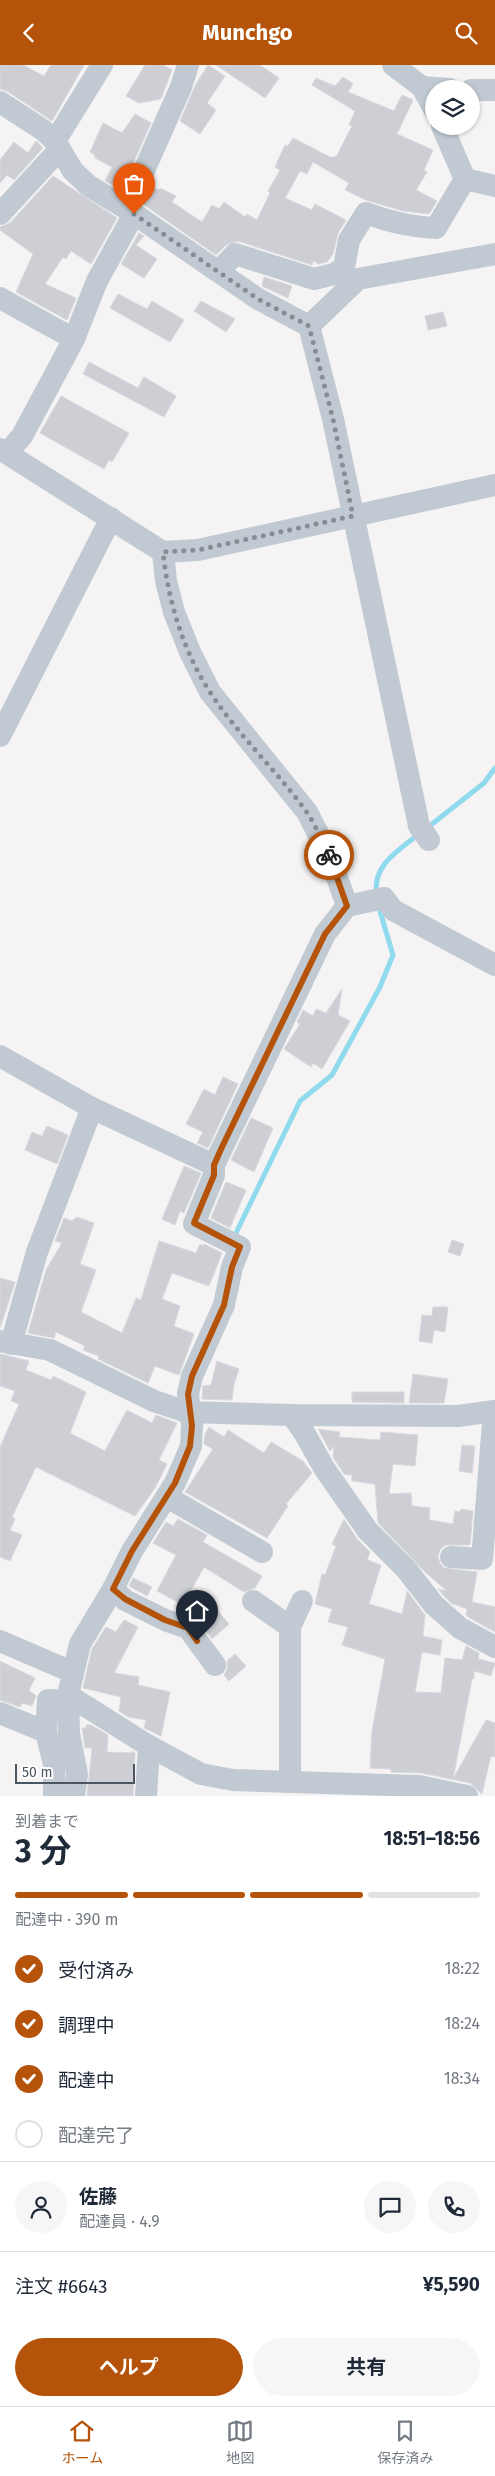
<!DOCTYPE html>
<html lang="ja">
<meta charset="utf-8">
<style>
:root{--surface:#fff;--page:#f6f6f7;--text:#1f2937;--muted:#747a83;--line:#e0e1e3;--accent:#b45309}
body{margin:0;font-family:"Fira Sans","Noto Sans JP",sans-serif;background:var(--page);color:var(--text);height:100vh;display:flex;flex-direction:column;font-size:19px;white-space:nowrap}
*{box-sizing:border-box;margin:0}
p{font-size:16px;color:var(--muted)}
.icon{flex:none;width:28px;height:28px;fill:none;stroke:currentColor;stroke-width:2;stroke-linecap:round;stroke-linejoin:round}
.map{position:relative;height:1731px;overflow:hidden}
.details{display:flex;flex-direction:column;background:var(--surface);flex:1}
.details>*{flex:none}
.controls{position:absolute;left:425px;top:15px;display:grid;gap:10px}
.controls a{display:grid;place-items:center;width:55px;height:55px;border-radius:50%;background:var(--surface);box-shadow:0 1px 4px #0004;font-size:25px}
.scale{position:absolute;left:15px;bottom:12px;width:120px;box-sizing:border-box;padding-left:5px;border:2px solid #4a5661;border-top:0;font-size:14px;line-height:18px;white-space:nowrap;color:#4a5661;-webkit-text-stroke:4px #fff;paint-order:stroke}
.pin{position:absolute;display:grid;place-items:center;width:42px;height:42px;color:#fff;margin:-51px -21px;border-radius:50% 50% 50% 0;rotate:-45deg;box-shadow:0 0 5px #0007}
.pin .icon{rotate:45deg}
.courier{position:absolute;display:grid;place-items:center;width:50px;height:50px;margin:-25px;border:4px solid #b45309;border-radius:50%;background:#fff;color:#222;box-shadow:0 1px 6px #0007}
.headline em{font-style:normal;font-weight:700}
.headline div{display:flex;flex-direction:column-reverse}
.headline{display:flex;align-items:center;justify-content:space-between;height:85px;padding:0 15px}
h1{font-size:32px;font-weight:700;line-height:38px}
.bar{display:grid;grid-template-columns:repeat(4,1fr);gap:8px 5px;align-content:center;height:60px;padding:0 15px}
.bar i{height:6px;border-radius:4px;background:var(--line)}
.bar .on{background:var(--accent)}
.bar p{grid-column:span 4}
.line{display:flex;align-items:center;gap:12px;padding:0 15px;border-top:1px solid var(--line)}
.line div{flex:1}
.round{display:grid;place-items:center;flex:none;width:52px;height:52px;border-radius:26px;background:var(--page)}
ol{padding:0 15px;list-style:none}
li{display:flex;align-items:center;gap:15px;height:55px}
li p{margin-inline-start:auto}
li .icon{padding:5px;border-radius:50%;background:var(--accent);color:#fff;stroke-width:4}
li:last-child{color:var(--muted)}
li i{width:28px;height:28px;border:2px solid var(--line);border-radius:50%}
.cta{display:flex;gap:10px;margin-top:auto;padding:10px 15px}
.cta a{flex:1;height:58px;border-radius:30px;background:var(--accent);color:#fff;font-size:20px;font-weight:700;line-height:58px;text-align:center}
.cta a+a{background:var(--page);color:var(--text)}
header{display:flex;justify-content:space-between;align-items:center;height:65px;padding:0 15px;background:var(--accent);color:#fff;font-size:22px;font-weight:700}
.tab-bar{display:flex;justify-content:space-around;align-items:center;height:70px;border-top:1px solid var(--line);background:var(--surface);font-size:14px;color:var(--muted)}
.tab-bar a{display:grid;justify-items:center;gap:2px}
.tab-bar .on{color:var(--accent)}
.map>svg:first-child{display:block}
</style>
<header><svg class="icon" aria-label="back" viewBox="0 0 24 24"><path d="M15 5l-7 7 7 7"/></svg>Munchgo<svg class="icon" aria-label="search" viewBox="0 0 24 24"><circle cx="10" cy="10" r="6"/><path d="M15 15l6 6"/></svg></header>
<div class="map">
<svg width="495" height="1731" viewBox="0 0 495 1731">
<rect width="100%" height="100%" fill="#f5f3f3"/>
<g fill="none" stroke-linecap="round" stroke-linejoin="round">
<g stroke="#90daee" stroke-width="5">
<polyline points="427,763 484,718 495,703"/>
<path d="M377,830C371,801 399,785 419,769"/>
<polyline points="234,1172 300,1036 332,1010 380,922 393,890 379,843"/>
</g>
</g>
<g fill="#cdcfd5" stroke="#d7d9de">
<polygon points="0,0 23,0 44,11 51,0 84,0 52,56 7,26 0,24"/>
<polygon points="145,0 163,0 172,5 161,34 139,38 126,31"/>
<polygon points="208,0 225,11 207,38 216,45 200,69 180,56 196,19"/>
<polygon points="216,0 260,0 279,13 265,33"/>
<polygon points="343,12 353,19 348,27 394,46 402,30 413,35 397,69 433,85 424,105 427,107 416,125 437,136 429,149 403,146 366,135 345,125 349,118 313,97 307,109 300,106 285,133 312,145 315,139 346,155 338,168 333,189 327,197 319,199 313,196 312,200 238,176 226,180 216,190 143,139 151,122 159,125 160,123 176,131 172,137 202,157 212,140 219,144 224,137 245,152 247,149 257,155 270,128 268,126 280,105 275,102 285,80 288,81 293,73 332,93 334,91 336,92 352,61 349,60 355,46 312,20 316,13 335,21"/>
<polygon points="135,49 151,58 121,125 105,116 112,102 95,93 95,90 90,87 103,58 122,68"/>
<polygon points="36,76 43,83 14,115 7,110 0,118 0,95 14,77 28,88"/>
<polygon points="53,111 117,153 91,199 71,186 66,194 63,192 45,219 76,233 67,255 16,227 33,189 0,165 0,162 10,158"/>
<polygon points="139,168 144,171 136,180 157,194 144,213 121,199"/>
<polygon points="264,212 292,221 288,233 262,221"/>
<polygon points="118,229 147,244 152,236 184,255 170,277 110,243"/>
<polygon points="201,236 235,254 226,267 194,246"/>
<polygon points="443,247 447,261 428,265 425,251"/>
<polygon points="89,297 138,323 144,312 176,331 164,352 83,309"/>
<polygon points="61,331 129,368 112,397 109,395 104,404 40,368"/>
<polygon points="342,924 338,950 350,956 322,1004 313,998 311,1002 284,984 300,959 297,957 303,945 313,951 316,944 326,948"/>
<polygon points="223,1012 238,1019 208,1083 197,1078 203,1067 186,1059 204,1024 215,1030"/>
<polygon points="251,1053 273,1063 254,1107 231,1095"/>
<polygon points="47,1061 68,1070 57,1099 25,1085 32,1067 42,1071"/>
<polygon points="184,1101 201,1108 184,1148 180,1146 175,1160 162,1154"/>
<polygon points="226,1117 246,1125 230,1163 211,1153"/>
<polygon points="77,1152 94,1158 80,1199 96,1205 81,1247 122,1268 136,1233 141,1235 159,1176 196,1188 200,1179 203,1181 204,1179 222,1188 209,1221 172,1208 162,1234 180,1241 174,1261 194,1269 179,1310 155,1301 148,1318 98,1294 99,1291 83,1285 85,1281 56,1267 54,1273 28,1268 46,1205 62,1178 55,1176 64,1153 72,1156"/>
<polygon points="452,1175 464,1179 460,1191 448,1187"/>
<polygon points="0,1213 15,1217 0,1263"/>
<polygon points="433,1242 448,1242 445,1267 434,1265 432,1278 419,1276 422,1250 432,1251"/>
<polygon points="0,1289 29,1296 26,1305 51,1315 53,1311 86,1327 70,1368 105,1386 127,1345 152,1358 156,1350 177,1358 159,1395 167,1399 155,1423 135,1451 36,1402 12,1452 15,1454 10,1465 22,1470 10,1496 0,1492 0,1382 19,1339 11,1336 15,1326 0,1321"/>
<polygon points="217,1296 239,1304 234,1319 232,1335 202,1334 203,1321 211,1320"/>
<polygon points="413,1309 448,1314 444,1338 409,1338"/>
<polygon points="352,1327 404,1327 404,1338 352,1337"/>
<polygon points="209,1362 224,1372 228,1365 264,1388 271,1377 303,1396 312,1408 286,1439 288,1441 267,1473 185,1427 213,1384 204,1379 205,1369"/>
<polygon points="318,1364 340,1367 339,1372 380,1375 381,1367 418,1370 415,1401 393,1399 389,1429 411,1428 412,1441 430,1443 429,1455 453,1459 455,1446 460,1447 461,1444 473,1446 470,1480 446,1480 440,1484 438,1492 440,1498 444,1503 477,1507 472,1537 495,1542 495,1567 468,1552 466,1550 467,1544 451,1538 444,1531 438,1524 447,1526 425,1507 378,1458 375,1419 352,1416 352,1410 344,1409 333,1392 334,1381 330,1386"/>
<polygon points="462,1380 475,1381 472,1408 459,1406"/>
<polygon points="178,1454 207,1470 203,1477 262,1511 255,1523 244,1527 204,1502 183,1540 157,1526 176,1490 153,1478 166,1457 173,1461"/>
<polygon points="344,1454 357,1474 370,1487 367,1495 381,1500 369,1539 402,1549 407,1526 425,1550 423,1571 442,1575 440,1590 422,1587 415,1627 441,1628 445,1593 462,1595 466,1581 479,1588 478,1594 495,1598 491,1611 474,1606 474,1614 472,1614 453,1714 486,1655 495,1658 495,1692 491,1691 482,1729 470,1718 422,1708 391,1707 391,1704 370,1703 372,1666 385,1594 342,1580 348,1562 328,1557 332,1544 315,1539 322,1509 325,1510 336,1481 332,1479"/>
<polygon points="133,1513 152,1522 147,1531 129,1521"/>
<polygon points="215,1543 229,1559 212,1574 194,1551 202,1544 204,1546"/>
<polygon points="124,1555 138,1562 114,1608 139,1612 138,1620 170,1627 161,1671 144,1663 146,1655 128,1652 119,1646 121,1632 83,1623 92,1584 106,1562 116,1567"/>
<polygon points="235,1589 246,1601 229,1616 224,1610 227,1605 227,1596"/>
<polygon points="0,1596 35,1613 29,1625 36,1631 32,1641 22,1638 20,1642 0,1635"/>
<polygon points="86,1660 91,1660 108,1670 107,1687 132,1688 132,1686 135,1688 133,1731 87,1731 92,1683 85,1683 82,1663 86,1663"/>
</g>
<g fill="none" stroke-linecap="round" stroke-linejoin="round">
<g stroke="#c1cad2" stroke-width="22">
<polyline points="393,0 422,22 434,44"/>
<polyline points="422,22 449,24"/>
<polyline points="471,25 495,25"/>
<polyline points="0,37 43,65 55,76 73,106 89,121 127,144 258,234 309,261"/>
<polyline points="442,61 465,114 495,121"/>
<polyline points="55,76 102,0"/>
<polyline points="127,144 181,22 188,0"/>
<polyline points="0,149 60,84"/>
<path d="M219,206L235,189L314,214L334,209L344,203L349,175L366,148C389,157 411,162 436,163L465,114"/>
<polyline points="0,233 74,274"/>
<polyline points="309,261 333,354 419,761 429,775"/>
<polyline points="309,261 358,214 495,189"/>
<polyline points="0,384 163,487 198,485 495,420"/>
<polyline points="8,387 22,371 74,274 97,216 134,149"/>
<polyline points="163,487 166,516 174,547 190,587 210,627 307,747 330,792 347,841"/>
<polyline points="0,671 111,453"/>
<polyline points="0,991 92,1043 37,1187 11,1279"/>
<polyline points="92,1043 214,1100"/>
<polyline points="0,1276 50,1285 154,1336 187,1347 292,1350 458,1351 495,1346"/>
<polyline points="292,1350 305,1369 324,1403 368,1466 406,1504 434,1540 460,1563 495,1582"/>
<polyline points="167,1432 262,1487"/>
<polyline points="451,1492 482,1494 494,1346"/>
<polyline points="113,1524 125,1535 165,1555 188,1563 215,1600"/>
<polyline points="253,1536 290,1562 290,1717"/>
<polyline points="290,1562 302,1536"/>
<polyline points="0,1576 72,1607"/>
<polyline points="68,1630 149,1681 201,1709 233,1715 419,1721 467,1731"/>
<polyline points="0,1648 46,1667"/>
<polyline points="54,1731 54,1699 46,1667 48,1635 68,1636"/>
<polyline points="74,1731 77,1709 69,1669 68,1630 80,1579 113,1524 132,1486 175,1418 191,1381 192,1361 188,1329 192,1311 224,1240 232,1202 240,1182 194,1159 214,1110 214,1100 325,869 347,841 384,833 393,845 495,900"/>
<polyline points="146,1731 149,1681"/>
</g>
</g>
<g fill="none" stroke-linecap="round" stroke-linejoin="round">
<path stroke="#868d94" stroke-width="5" stroke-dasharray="0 9" d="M134,149L258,234L309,261L333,354L353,451L198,485L163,487C168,535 183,586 210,627C238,670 276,705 306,746C315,759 322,776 329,790"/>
<polyline stroke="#b45309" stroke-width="6" points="197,1576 188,1563 165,1555 125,1534 113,1524 132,1486 175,1418 190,1381 192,1361 188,1329 192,1311 224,1240 232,1202 240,1182 194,1158 214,1110 214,1100 222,1082 325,869 347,841 329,790"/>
</g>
</svg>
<div class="controls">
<a><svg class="icon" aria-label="layers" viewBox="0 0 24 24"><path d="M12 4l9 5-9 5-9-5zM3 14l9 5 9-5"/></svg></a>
</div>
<div class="scale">50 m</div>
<div class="pin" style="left:134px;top:149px;background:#ea580c"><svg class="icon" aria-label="bag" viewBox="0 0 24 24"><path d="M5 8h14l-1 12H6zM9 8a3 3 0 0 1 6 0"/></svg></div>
<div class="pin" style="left:197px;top:1576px;background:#1f2937"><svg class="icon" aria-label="home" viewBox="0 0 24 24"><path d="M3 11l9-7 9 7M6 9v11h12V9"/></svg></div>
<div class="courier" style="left:329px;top:790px"><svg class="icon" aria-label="bike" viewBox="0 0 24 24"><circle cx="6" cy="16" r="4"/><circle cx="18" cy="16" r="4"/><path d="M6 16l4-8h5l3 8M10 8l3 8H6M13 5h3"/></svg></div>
</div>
<section class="details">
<div class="headline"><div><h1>3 分</h1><p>到着まで</p></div><em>18:51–18:56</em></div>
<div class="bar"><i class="on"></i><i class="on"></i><i class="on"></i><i></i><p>配達中 · 390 m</p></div>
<ol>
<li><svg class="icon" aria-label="check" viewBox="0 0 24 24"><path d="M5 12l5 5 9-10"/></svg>受付済み<p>18:22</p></li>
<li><svg class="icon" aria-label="check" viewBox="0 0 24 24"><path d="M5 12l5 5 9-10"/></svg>調理中<p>18:24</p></li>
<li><svg class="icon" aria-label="check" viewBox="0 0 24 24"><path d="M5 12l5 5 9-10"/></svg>配達中<p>18:34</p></li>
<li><i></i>配達完了</li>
</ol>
<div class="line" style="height:90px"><a class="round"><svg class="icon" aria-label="person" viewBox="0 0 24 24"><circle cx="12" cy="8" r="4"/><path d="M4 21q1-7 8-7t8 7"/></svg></a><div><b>佐藤</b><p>配達員 · 4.9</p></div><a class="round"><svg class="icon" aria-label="chat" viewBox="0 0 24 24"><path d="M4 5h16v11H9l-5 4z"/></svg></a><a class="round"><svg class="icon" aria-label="phone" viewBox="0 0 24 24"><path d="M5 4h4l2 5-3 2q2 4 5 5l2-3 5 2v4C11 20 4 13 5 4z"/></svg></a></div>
<div class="line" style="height:65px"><div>注文 #6643</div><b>¥5,590</b></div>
<div class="cta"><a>ヘルプ</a><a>共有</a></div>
</section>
<nav class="tab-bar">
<a class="on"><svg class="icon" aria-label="home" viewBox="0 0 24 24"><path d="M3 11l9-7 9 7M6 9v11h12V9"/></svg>ホーム</a>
<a><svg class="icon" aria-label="map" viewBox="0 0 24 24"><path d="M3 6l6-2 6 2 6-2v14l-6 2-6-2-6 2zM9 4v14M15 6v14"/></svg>地図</a>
<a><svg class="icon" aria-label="saved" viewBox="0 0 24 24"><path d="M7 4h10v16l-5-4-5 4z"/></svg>保存済み</a>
</nav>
